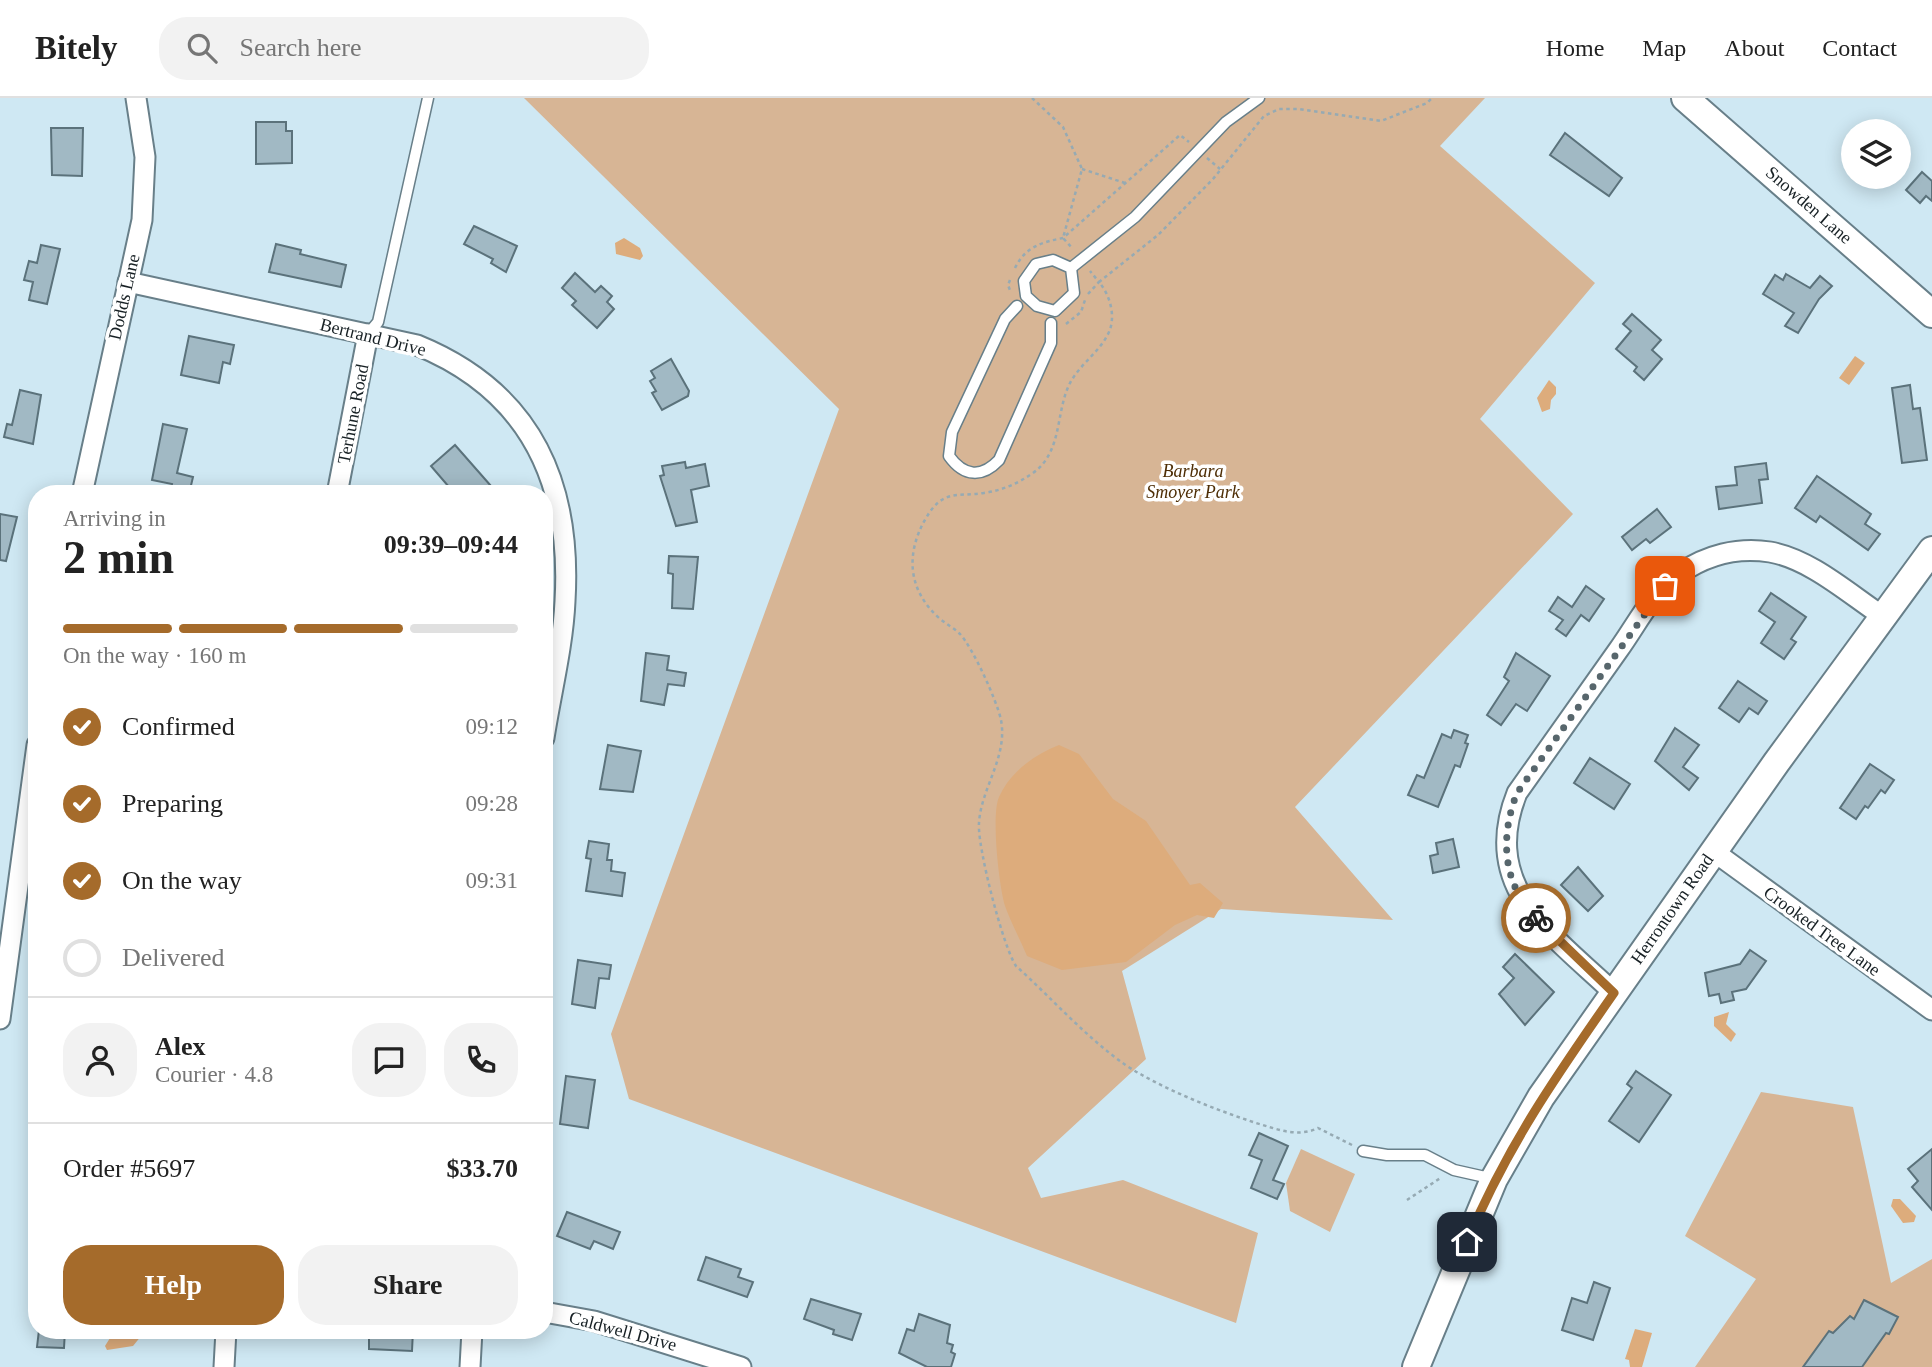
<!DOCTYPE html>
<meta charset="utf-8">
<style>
:root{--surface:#fff;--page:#f2f2f2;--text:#222;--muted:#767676;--line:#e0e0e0;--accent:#a56b2b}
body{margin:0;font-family:"Times New Roman",serif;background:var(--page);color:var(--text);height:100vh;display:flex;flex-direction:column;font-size:26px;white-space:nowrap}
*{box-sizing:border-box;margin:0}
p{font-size:23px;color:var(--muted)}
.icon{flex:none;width:38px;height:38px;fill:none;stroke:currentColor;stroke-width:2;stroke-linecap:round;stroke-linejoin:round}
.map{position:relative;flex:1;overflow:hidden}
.sheet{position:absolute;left:28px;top:387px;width:525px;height:854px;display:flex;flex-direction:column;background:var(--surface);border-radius:28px;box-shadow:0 4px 18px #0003}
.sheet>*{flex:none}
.fabs{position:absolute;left:1841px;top:21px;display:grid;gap:14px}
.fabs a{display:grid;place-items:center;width:70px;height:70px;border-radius:50%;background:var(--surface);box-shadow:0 4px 18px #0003;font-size:35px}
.pin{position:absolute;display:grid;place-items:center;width:60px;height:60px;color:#fff;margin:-30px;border-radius:14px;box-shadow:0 4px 10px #0006}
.courier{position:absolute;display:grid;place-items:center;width:70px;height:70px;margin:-35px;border:5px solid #a56b2b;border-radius:50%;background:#fff;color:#222;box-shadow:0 2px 9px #0007}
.overview em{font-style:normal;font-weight:700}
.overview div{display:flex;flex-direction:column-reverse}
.overview{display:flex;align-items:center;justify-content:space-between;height:119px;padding:0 35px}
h1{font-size:46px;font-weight:700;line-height:52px}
.bar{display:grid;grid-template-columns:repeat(4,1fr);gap:10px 7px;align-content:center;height:84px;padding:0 35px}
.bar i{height:9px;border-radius:5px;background:var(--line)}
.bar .active{background:var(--accent)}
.bar p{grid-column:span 4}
.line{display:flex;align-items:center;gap:18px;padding:0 35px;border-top:2px solid var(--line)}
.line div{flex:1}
.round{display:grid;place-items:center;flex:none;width:74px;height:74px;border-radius:28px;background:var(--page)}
ol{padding:0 35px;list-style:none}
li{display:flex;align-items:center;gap:21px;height:77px}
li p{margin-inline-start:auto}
li .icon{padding:7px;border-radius:50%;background:var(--accent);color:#fff;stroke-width:4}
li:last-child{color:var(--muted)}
li i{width:38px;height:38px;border:4px solid var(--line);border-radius:50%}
.primary-button{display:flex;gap:14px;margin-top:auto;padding:14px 35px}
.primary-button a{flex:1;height:80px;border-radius:28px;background:var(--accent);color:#fff;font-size:28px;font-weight:700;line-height:80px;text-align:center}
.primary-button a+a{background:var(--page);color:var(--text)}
header{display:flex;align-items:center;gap:42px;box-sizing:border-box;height:98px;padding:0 35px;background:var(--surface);border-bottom:2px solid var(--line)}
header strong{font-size:33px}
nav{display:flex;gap:38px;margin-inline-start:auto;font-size:24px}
.search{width:490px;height:63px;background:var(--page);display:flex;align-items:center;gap:18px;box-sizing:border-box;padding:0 24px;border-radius:28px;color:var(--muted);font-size:26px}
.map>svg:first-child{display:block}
</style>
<header>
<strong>Bitely</strong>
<div class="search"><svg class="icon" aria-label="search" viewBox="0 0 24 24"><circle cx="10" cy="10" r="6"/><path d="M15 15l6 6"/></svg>Search here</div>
<nav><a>Home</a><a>Map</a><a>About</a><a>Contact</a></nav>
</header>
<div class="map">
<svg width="1932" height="1269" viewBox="0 0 1932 1269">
<rect width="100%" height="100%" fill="#cfe8f3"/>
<g fill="#d7b595">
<polygon points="524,0 1485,0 1440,48 1595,185 1480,321 1573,416 1295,709 1393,822 1221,811 1122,873 1146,961 1028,1070 1041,1100 1123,1082 1258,1135 1236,1225 629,1001 611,936 839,311"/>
<polygon points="1761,994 1853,1009 1891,1185 1932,1161 1932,1269 1695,1269 1756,1181 1685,1138"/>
<polygon points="1301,1051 1355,1076 1330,1134 1290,1113 1286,1085"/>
</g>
<g fill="#ddac7c">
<polygon points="624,140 640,150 643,158 640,162 616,156 615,145"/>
<polygon points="1855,258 1865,265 1849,287 1839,280"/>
<polygon points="1549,282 1556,289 1556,296 1551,302 1550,311 1542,314 1537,300"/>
<path d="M1059,647L1079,656L1113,701L1146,723L1190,787L1200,785L1223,805L1214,820L1197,817L1175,827L1126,864L1062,872L1027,858C1020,841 1011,825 1005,808C999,788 991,717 999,699C1010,674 1034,657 1059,647Z"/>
<polygon points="1729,914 1726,926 1736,936 1731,944 1714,928 1714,919"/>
<polygon points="1893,1101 1900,1101 1916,1118 1914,1124 1903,1125 1891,1108"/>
<polygon points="1635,1231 1652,1235 1642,1269 1630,1269 1629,1262 1625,1261"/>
<polygon points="115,1232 146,1232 133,1248 107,1252 105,1248"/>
</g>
<g fill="#a1b9c4" stroke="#5b727b" stroke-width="2">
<polygon points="256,24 286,24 286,33 292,33 292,65 256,66"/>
<polygon points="51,30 83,30 82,78 52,77"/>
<polygon points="1565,35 1622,80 1609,98 1550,57"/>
<polygon points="1922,74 1932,83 1932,103 1926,98 1920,105 1906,92"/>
<polygon points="474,128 517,148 506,174 491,165 493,161 464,146"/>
<polygon points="276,146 301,152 300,156 346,167 341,189 269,174"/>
<polygon points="41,147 60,151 47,206 29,202 33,184 24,182 29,163 37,165"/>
<polygon points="575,175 595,194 601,188 612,198 607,204 614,211 597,230 572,207 576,203 562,190"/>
<polygon points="1786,176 1810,190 1820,178 1832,188 1819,201 1798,235 1785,228 1794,215 1763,196 1775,177 1783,182"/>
<polygon points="1632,216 1661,242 1652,252 1662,261 1644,282 1634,273 1637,269 1616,251 1631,233 1623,226"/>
<polygon points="189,238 234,247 230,266 223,264 219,285 181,277"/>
<polygon points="671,261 689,293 688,298 662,312 652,295 656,293 650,283 655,280 651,273"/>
<polygon points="1910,287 1913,311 1920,310 1927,362 1902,365 1892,290"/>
<polygon points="20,292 41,297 33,346 4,339 7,326 12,327"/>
<polygon points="163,326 187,331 177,375 193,379 189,396 170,396 172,386 152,382"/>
<polygon points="455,347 484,380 498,396 455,396 431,368"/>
<polygon points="685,364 686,370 705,366 709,388 691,392 697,424 676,428 660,378 664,377 662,368"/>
<polygon points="1766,365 1768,381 1759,382 1762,405 1719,411 1716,389 1737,387 1735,369"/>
<polygon points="1817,378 1871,416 1865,426 1880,436 1868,452 1820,418 1816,424 1795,410"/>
<polygon points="1657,411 1671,429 1650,445 1646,441 1632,452 1622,439"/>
<polygon points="0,416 17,419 6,463 0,462"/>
<polygon points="669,458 698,459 693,511 672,510 673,476 668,475"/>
<polygon points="1586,488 1604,501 1589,523 1581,517 1566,538 1556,531 1563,522 1549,513 1558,499 1572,509"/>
<polygon points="1771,495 1806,519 1791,541 1796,544 1784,561 1761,545 1775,524 1759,513"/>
<polygon points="646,555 669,558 667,572 686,575 684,588 668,586 664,607 641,603"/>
<polygon points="1516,555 1550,578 1527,613 1516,606 1501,627 1487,617 1509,583 1504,579"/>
<polygon points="1738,583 1767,603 1758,616 1749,610 1739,624 1719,610"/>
<polygon points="1675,630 1699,647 1683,669 1698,680 1689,692 1655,663"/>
<polygon points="1454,632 1468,637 1465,645 1468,646 1460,669 1455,667 1438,709 1408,697 1417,677 1424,680 1442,636 1451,640"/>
<polygon points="608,647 641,653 633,694 600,691"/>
<polygon points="1590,660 1630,686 1614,711 1574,685"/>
<polygon points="1870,666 1894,682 1885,695 1881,692 1868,710 1865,708 1856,721 1840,710"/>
<polygon points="1453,741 1459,769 1433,775 1430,758 1438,756 1436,745"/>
<polygon points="589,743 609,746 607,762 612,762 611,773 625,775 622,798 586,793 591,761 586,760"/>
<polygon points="1578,769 1603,798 1588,813 1561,787"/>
<polygon points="1750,852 1766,863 1746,891 1732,894 1734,902 1721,905 1719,896 1709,898 1705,875 1740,866"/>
<polygon points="1515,856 1554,894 1525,927 1499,896 1514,880 1503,869"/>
<polygon points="578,862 611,867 609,881 599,880 595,910 572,906"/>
<polygon points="1636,973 1671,997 1639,1044 1609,1023 1632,990 1627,986"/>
<polygon points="566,978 595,982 588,1030 560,1026"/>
<polygon points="1259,1035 1288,1048 1273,1082 1284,1086 1277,1101 1251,1090 1262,1062 1249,1057"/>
<polygon points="1932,1051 1932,1112 1912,1089 1918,1083 1908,1071"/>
<polygon points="567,1114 620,1134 613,1151 594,1143 590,1151 557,1138"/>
<polygon points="706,1159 741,1171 738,1179 753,1184 747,1199 698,1182"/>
<polygon points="1594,1184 1610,1190 1593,1242 1562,1232 1572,1200 1587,1205"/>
<polygon points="811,1201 861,1216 852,1242 833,1236 834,1232 804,1221"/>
<polygon points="1864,1202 1898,1219 1889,1236 1886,1235 1862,1269 1803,1269 1829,1233 1833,1235 1850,1218 1854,1221"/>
<polygon points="919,1216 950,1227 947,1245 953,1247 951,1254 955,1256 951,1269 927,1269 899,1255 907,1231 914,1233"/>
<polygon points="39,1232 65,1232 64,1250 37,1249"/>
<polygon points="387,1232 413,1232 412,1253 369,1251 369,1234 387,1235"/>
</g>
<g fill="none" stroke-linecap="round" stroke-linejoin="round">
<g stroke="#687f89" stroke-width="13">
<g id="lane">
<polygon points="1053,162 1071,170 1074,195 1055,213 1037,208 1026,198 1024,183 1036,166"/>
<polyline points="1071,170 1135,119 1226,24 1259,0"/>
<path d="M1017,208L1005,221L952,334L949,358C964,379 982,380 999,362L1051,245V225"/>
<polyline points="368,236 378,224 428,0"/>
<polyline points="1363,1053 1387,1057 1425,1057 1454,1072 1494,1081"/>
</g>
</g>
<g stroke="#687f89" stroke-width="23">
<g id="street">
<path d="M128,184L417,247C530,293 572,384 565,503C563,548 551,595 544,640"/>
<polyline points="82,396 142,122 145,59 136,0"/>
<polyline points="337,396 368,236"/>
<polyline points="1713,753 1932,912"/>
<path d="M1614,895C1552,836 1479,790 1517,695C1551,647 1585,599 1619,551C1637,526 1653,493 1679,476C1706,457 1738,449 1770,454C1810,461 1848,495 1881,517"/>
<polyline points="0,921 37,647"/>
<polyline points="544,1214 594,1223 741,1269"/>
<polyline points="224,1269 226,1232"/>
<polyline points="470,1269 472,1232"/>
</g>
</g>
<g stroke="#687f89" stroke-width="30">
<g id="secondary">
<polyline points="1685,0 1932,216"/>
<polyline points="1416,1269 1494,1081 1541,999 1776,665 1932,452"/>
</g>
</g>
<g stroke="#96aab3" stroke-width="2.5" stroke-dasharray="3.5 3.5" stroke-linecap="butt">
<polyline points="1032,0 1063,29 1082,71 1063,140 1073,151"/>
<polyline points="1207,60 1220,71"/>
<polyline points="1082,71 1125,85"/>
<path d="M1015,170C1025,149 1042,144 1063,140L1180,37L1189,44"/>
<polyline points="1010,182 1008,187 1011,195"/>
<polyline points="1088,196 1099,184 1090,173"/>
<polyline points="1066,226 1081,214 1085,202"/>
<path d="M1352,1047L1318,1030C1297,1040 1277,1031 1256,1025C1217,1012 1178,997 1142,977C1099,954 1053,901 1016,868C1003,849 977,748 979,725C981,690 1008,659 1001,622C997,603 973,550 960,536C954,530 946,526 939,520C908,492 905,456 926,420C943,391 956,399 984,395C1003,392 1017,386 1033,375C1065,352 1054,309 1073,280C1084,263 1101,252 1109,234C1116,218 1110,197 1099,184L1158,137L1213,81L1264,18L1279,11H1298L1381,23L1427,5L1432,0"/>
<polyline points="1407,1102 1442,1079"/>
</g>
<use href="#lane" stroke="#fff" stroke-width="10"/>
<use href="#street" stroke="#fff" stroke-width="19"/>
<use href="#secondary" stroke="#fff" stroke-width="26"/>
</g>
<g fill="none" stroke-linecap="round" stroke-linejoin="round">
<path stroke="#57666c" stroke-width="7" stroke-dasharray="0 12.6" d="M1536,820C1502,785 1500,738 1517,695L1665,488"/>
<path stroke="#a56b2b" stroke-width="9" d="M1467,1144C1506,1050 1556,978 1614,895L1536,820"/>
</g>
<g text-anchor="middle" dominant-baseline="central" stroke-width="7" stroke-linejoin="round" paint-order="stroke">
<g font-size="18" fill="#172024" stroke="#fff">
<text transform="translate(1809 107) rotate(41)">Snowden Lane</text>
<text transform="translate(124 199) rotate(-77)">Dodds Lane</text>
<text transform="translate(373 239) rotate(14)">Bertrand Drive</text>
<text transform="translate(353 316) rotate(-79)">Terhune Road</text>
<text transform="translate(1672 811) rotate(-55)">Herrontown Road</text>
<text transform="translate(1822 833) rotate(36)">Crooked Tree Lane</text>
<text transform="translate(623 1233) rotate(15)">Caldwell Drive</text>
</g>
<g font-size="18" font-style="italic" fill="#4e2e06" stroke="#fff">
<text x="1193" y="373">Barbara<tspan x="1193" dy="21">Smoyer Park</tspan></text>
</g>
</g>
</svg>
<div class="fabs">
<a><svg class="icon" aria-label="layers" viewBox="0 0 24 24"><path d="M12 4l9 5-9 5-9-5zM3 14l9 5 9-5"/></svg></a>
</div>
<div class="pin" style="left:1665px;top:488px;background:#ea580c"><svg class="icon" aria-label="bag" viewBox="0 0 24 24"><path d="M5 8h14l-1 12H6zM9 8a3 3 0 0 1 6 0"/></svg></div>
<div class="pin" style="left:1467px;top:1144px;background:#1f2937"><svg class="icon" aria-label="home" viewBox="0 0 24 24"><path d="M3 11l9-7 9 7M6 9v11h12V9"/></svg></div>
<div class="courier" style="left:1536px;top:820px"><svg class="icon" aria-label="bike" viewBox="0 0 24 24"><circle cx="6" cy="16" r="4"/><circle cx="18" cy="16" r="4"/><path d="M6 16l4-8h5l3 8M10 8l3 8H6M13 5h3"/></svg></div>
<section class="sheet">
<div class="overview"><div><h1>2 min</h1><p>Arriving in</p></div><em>09:39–09:44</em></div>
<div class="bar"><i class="active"></i><i class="active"></i><i class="active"></i><i></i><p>On the way · 160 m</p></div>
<ol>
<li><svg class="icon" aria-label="check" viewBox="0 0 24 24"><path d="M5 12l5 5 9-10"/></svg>Confirmed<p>09:12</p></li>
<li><svg class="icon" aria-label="check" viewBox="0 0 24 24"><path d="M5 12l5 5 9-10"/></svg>Preparing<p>09:28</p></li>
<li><svg class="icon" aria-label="check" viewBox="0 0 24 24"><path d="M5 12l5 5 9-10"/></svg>On the way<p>09:31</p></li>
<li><i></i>Delivered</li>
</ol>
<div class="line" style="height:126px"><a class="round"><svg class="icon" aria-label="person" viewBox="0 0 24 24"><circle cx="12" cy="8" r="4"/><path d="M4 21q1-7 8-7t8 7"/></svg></a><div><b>Alex</b><p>Courier · 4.8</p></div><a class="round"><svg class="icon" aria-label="chat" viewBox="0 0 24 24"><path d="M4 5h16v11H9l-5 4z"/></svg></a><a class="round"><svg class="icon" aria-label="phone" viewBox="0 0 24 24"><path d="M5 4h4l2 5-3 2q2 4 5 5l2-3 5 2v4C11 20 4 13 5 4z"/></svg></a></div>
<div class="line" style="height:91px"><div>Order #5697</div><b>$33.70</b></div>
<div class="primary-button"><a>Help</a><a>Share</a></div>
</section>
</div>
